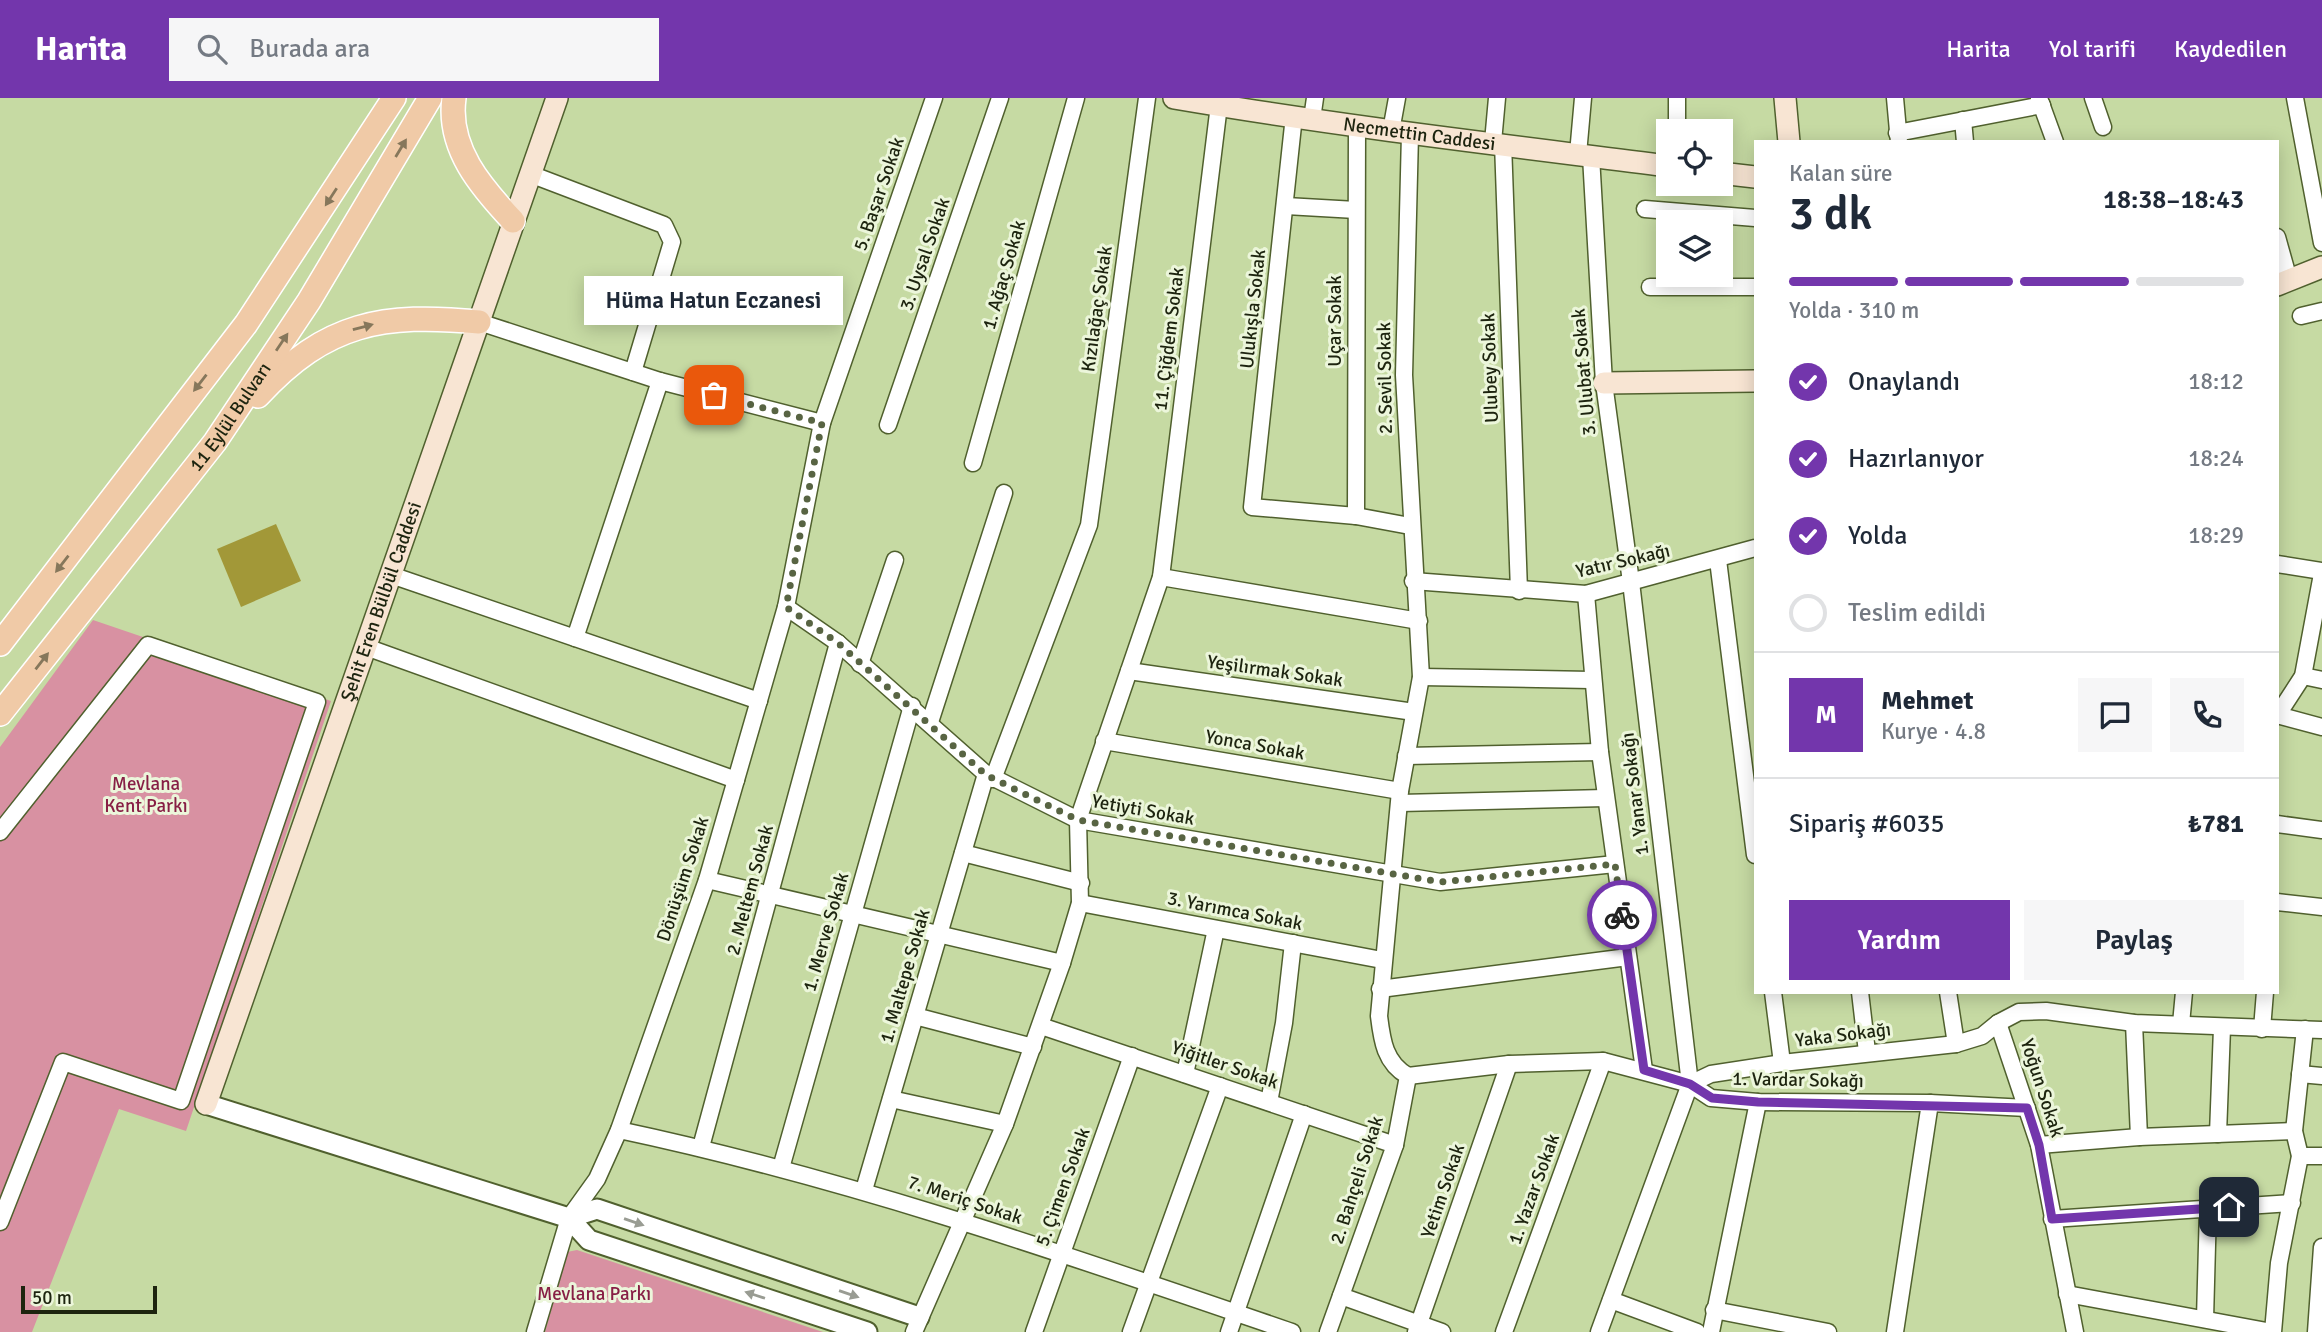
<!DOCTYPE html>
<html lang="tr">
<meta charset="utf-8">
<style>
:root{--surface:#fff;--page:#f6f6f7;--text:#1f2937;--muted:#747a83;--line:#e0e1e3;--accent:#7336ac}
body{margin:0;font-family:Signika,sans-serif;background:var(--page);color:var(--text);height:100vh;display:flex;flex-direction:column;font-size:26px;white-space:nowrap}
*{box-sizing:border-box;margin:0}
p{font-size:23px;color:var(--muted)}
.icon{flex:none;width:38px;height:38px;fill:none;stroke:currentColor;stroke-width:2;stroke-linecap:round;stroke-linejoin:round}
.map{position:relative;flex:1;overflow:hidden}
.sheet{position:absolute;left:1754px;top:42px;width:525px;height:854px;display:flex;flex-direction:column;background:var(--surface);border-radius:0px;box-shadow:0 4px 18px #0003}
.sheet>*{flex:none}
.buttons{position:absolute;left:1656px;top:21px;display:grid;gap:14px}
.buttons a{display:grid;place-items:center;width:77px;height:77px;border-radius:0px;background:var(--surface);box-shadow:0 4px 18px #0003;font-size:35px}
.scale{position:absolute;left:21px;bottom:18px;width:136px;box-sizing:border-box;padding-left:7px;border:4px solid #1d240f;border-top:0;font-size:19px;line-height:24px;white-space:nowrap;color:#1d240f;-webkit-text-stroke:5px #ecf6db;paint-order:stroke}
.pin{position:absolute;display:grid;place-items:center;width:60px;height:60px;color:#fff;margin:-30px;border-radius:14px;box-shadow:0 4px 10px #0006}
.courier{position:absolute;display:grid;place-items:center;width:70px;height:70px;margin:-35px;border:5px solid #7336ac;border-radius:50%;background:#fff;color:#222;box-shadow:0 2px 9px #0007}
.bubble{position:absolute;height:49px;border-radius:0px;background:var(--surface);box-shadow:0 4px 18px #0003;font-size:23px;font-weight:600;line-height:49px;text-align:center}
.summary em{font-style:normal;font-weight:600}
.summary div{display:flex;flex-direction:column-reverse}
.summary{display:flex;align-items:center;justify-content:space-between;height:119px;padding:0 35px}
h1{font-size:46px;font-weight:600;line-height:52px}
.bar{display:grid;grid-template-columns:repeat(4,1fr);gap:10px 7px;align-content:center;height:84px;padding:0 35px}
.bar i{height:9px;border-radius:5px;background:var(--line)}
.bar .selected{background:var(--accent)}
.bar p{grid-column:span 4}
.line{display:flex;align-items:center;gap:18px;padding:0 35px;border-top:2px solid var(--line)}
.line div{flex:1}
.round{display:grid;place-items:center;flex:none;width:74px;height:74px;border-radius:0px;background:var(--page)}
ol{padding:0 35px;list-style:none}
li{display:flex;align-items:center;gap:21px;height:77px}
li p{margin-inline-start:auto}
li .icon{padding:7px;border-radius:50%;background:var(--accent);color:#fff;stroke-width:4}
li:last-child{color:var(--muted)}
li i{width:38px;height:38px;border:4px solid var(--line);border-radius:50%}
.button{display:flex;gap:14px;margin-top:auto;padding:14px 35px}
.button a{flex:1;height:80px;border-radius:0px;background:var(--accent);color:#fff;font-size:28px;font-weight:600;line-height:80px;text-align:center}
.button a+a{background:var(--page);color:var(--text)}
header{display:flex;align-items:center;gap:42px;box-sizing:border-box;height:98px;padding:0 35px;background:var(--accent);color:#fff}
header strong{font-size:33px}
nav{display:flex;gap:38px;margin-inline-start:auto;font-size:24px}
.search{width:490px;height:63px;background:var(--page);display:flex;align-items:center;gap:18px;box-sizing:border-box;padding:0 24px;border-radius:0px;color:var(--muted);font-size:26px}
.map>svg:first-child{display:block}
</style>
<header>
<strong>Harita</strong>
<div class="search"><svg class="icon" aria-label="search" viewBox="0 0 24 24"><circle cx="10" cy="10" r="6"/><path d="M15 15l6 6"/></svg>Burada ara</div>
<nav><a>Harita</a><a>Yol tarifi</a><a>Kaydedilen</a></nav>
</header>
<div class="map">
<svg width="2322" height="1234" viewBox="0 0 2322 1234">
<rect width="100%" height="100%" fill="#c6daa3"/>
<g fill="#d891a2">
<polygon points="93,522 331,603 186,1033 119,1011 32,1234 0,1234 0,649"/>
<polygon points="577,1152 823,1234 545,1234 567,1154"/>
</g>
<polygon fill="#a29838" points="276,426 301,483 241,509 217,451"/>
<g fill="none" stroke-linecap="round" stroke-linejoin="round">
<g stroke="#50602e" stroke-width="19">
<g id="minor">
<polyline points="1895,0 1899,44"/>
<polyline points="2039,0 2055,44"/>
<polyline points="2093,0 2103,29"/>
<polyline points="2295,0 2322,145"/>
<polyline points="1294,18 1252,409 1356,418 1410,428"/>
<polyline points="1312,21 1315,0"/>
<polyline points="1963,22 1965,44"/>
<polyline points="1391,33 1397,0"/>
<polyline points="1677,33 1677,0"/>
<polyline points="1897,35 2042,7"/>
<polyline points="1493,44 1497,0"/>
<polyline points="1503,45 1519,493"/>
<polyline points="1578,56 1583,0"/>
<polyline points="1591,58 1604,285 1631,484 1690,986 1599,1234"/>
<polyline points="530,76 664,127 672,144 633,274"/>
<polyline points="1286,108 1356,112"/>
<polyline points="1645,111 1755,120"/>
<polyline points="2277,139 2289,182"/>
<polyline points="1650,189 1755,189"/>
<polyline points="2301,218 2322,213"/>
<polyline points="479,224 660,283 822,325"/>
<polyline points="888,327 1000,0"/>
<polyline points="973,365 1076,0"/>
<polyline points="1356,418 1357,29"/>
<polyline points="1718,462 1755,757"/>
<polyline points="2277,466 2322,473"/>
<polyline points="391,477 759,603"/>
<polyline points="1161,479 1419,523"/>
<polyline points="1413,483 1586,496 1755,450"/>
<polyline points="1586,496 1600,654 1644,972"/>
<polyline points="786,509 838,545 986,676 1078,722 1440,784 1615,766"/>
<polyline points="575,540 660,283"/>
<polyline points="366,549 736,682"/>
<polyline points="860,566 895,462"/>
<polyline points="1129,573 1414,614"/>
<polyline points="2303,578 2322,582"/>
<polyline points="1421,579 1591,582"/>
<polyline points="2277,617 2322,629"/>
<polyline points="2277,618 2303,578 2322,476"/>
<polyline points="930,624 1004,395"/>
<polyline points="1104,643 1400,693"/>
<polyline points="1406,658 1600,654"/>
<polyline points="993,681 1089,427 1147,0"/>
<polyline points="1400,705 1605,700"/>
<polyline points="2277,726 2322,732"/>
<polyline points="0,734 148,547 317,604 181,1003 63,964 0,1124"/>
<polyline points="963,755 1081,785"/>
<polyline points="707,782 1062,865"/>
<polyline points="2277,804 2322,809"/>
<polyline points="1080,805 1382,862"/>
<polyline points="1380,891 1628,859"/>
<polyline points="1773,894 1782,965"/>
<polyline points="1860,894 1867,954"/>
<polyline points="1948,894 1956,946"/>
<polyline points="915,918 1033,949"/>
<polyline points="1998,925 2039,1047 2075,1234"/>
<polyline points="2134,925 2139,1039"/>
<polyline points="2181,926 2184,894"/>
<polyline points="1041,928 1395,1047"/>
<polyline points="2262,931 2265,894"/>
<polyline points="1185,976 1216,831"/>
<polyline points="2300,976 2322,978"/>
<polyline points="1408,978 1509,966 1603,963 1690,986 1711,1000 1758,1004 1930,1005 2027,1010"/>
<polyline points="1690,986 1711,976 1782,965 1956,946 1982,938 1998,925 2019,914 2046,913 2134,925 2322,932"/>
<polyline points="891,1001 1005,1026"/>
<polyline points="1269,1004 1284,925 1293,845"/>
<path d="M619,1032C850,1081 1070,1158 1292,1234"/>
<polyline points="2218,1036 2222,930"/>
<polyline points="2039,1047 2139,1039 2294,1033"/>
<polyline points="701,1049 838,545"/>
<polyline points="2300,1058 2322,1058"/>
<polyline points="781,1070 912,608"/>
<polyline points="864,1092 986,676"/>
<polyline points="2052,1121 2292,1105"/>
<polyline points="2067,1196 2272,1234"/>
<polyline points="1341,1198 1442,1234"/>
<polyline points="1611,1202 1697,1234"/>
<polyline points="1714,1212 1828,1234"/>
<polyline points="2205,1221 2208,1110"/>
<polyline points="535,1234 569,1120 597,1081 619,1032 707,782 786,509 822,325 934,0"/>
<polyline points="914,1234 1005,1026 1062,865 1080,805 1078,722 1161,479 1219,7"/>
<polyline points="1034,1234 1132,958"/>
<polyline points="1131,1234 1220,988"/>
<polyline points="1229,1234 1304,1016"/>
<path d="M1328,1234L1395,1047L1408,978C1385,965 1382,943 1379,918L1400,693L1421,579L1404,277L1410,36"/>
<polyline points="1416,1234 1509,966"/>
<polyline points="1504,1234 1603,963"/>
<polyline points="1711,1234 1758,1004"/>
<polyline points="1895,1234 1930,1005"/>
<polyline points="2273,1234 2279,1165 2300,1058 2294,1033 2305,931"/>
<polyline points="2316,1234 2322,1149"/>
</g>
</g>
<g stroke="#50602e" stroke-width="23">
<g id="tertiary">
<polyline points="206,1006 569,1120 589,1142 867,1234"/>
<polyline points="569,1120 597,1111 919,1219"/>
</g>
</g>
<g stroke="#50602e" stroke-width="24">
<g id="secondary">
<path id="s1" d="M1174,0C1338,28 1503,47 1668,68"/>
<polyline points="1785,0 1789,44"/>
<polyline points="1720,75 1755,79"/>
<polyline points="2277,187 2322,169"/>
<polyline points="1604,285 1755,283"/>
<path id="s2" d="M206,1006L557,0"/>
</g>
</g>
<g stroke="#fff" stroke-width="26">
<g id="primary">
<path d="M454,0C447,50 481,89 513,123"/>
<path d="M258,298C326,224 383,215 479,224"/>
<polyline points="0,546 246,226 394,0"/>
<path id="s3" d="M0,616L215,344L309,203L430,0"/>
</g>
</g>
<use href="#minor" stroke="#fff" stroke-width="16"/>
<use href="#tertiary" stroke="#fff" stroke-width="19"/>
<use href="#secondary" stroke="#f8e5d3" stroke-width="21"/>
<use href="#primary" stroke="#f0caa7" stroke-width="23"/>
</g>
<defs><path id="oneway-solid" d="M-6-.8H1V-3.2L6.5 0L1 3.2V.8H-6Z" transform="scale(1.75)"/></defs>
<g fill="#86775b">
<use href="#oneway-solid" transform="translate(401 50) rotate(-59)"/>
<use href="#oneway-solid" transform="translate(331 99) rotate(123)"/>
<use href="#oneway-solid" transform="translate(363 229) rotate(-15)"/>
<use href="#oneway-solid" transform="translate(282 244) rotate(-56)"/>
<use href="#oneway-solid" transform="translate(200 285) rotate(128)"/>
<use href="#oneway-solid" transform="translate(62 466) rotate(128)"/>
<use href="#oneway-solid" transform="translate(42 563) rotate(-52)"/>
</g>
<g fill="#999c93">
<use href="#oneway-solid" transform="translate(634 1124) rotate(19)"/>
<use href="#oneway-solid" transform="translate(849 1196) rotate(19)"/>
<use href="#oneway-solid" transform="translate(755 1197) rotate(-162)"/>
</g>
<g fill="none" stroke-linecap="round" stroke-linejoin="round">
<polyline stroke="#586443" stroke-width="7" stroke-dasharray="0 12.6" points="714,297 822,325 786,509 838,545 986,677 1078,722 1440,784 1615,766 1622,817"/>
<polyline stroke="#7336ac" stroke-width="9" points="1622,817 1644,972 1690,986 1712,1000 1758,1004 2027,1010 2039,1047 2052,1121 2229,1109"/>
</g>
<g text-anchor="middle" dominant-baseline="central" stroke-width="6" stroke-linejoin="round" paint-order="stroke">
<g font-size="19" fill="#1d240f" stroke="#ecf6db">
<text stroke="none"><textPath href="#s1" startOffset="248">Necmettin Caddesi</textPath></text>
<text transform="translate(879 96) rotate(-71)">5. Başar Sokak</text>
<text transform="translate(925 156) rotate(-71)">3. Uysal Sokak</text>
<text transform="translate(1004 177) rotate(-74)">1. Ağaç Sokak</text>
<text transform="translate(1097 211) rotate(-82)">Kızılağaç Sokak</text>
<text transform="translate(1253 211) rotate(-84)">Ulukışla Sokak</text>
<text transform="translate(1335 223) rotate(-90)">Uçar Sokak</text>
<text transform="translate(1169 241) rotate(-83)">11. Çiğdem Sokak</text>
<text transform="translate(1490 270) rotate(-92)">Ulubey Sokak</text>
<text transform="translate(1584 274) rotate(-95)">3. Ulubat Sokak</text>
<text transform="translate(1385 280) rotate(-91)">2. Sevil Sokak</text>
<text stroke="none"><textPath href="#s3" startOffset="376">11 Eylül Bulvarı</textPath></text>
<text transform="translate(1623 463) rotate(-13)">Yatır Sokağı</text>
<text stroke="none"><textPath href="#s2" startOffset="532">Şehit Eren Bülbül Caddesi</textPath></text>
<text transform="translate(1275 573) rotate(8)">Yeşilırmak Sokak</text>
<text transform="translate(1255 647) rotate(10)">Yonca Sokak</text>
<text transform="translate(1635 696) rotate(-97)">1. Yanar Sokağı</text>
<text transform="translate(1143 712) rotate(10)">Yetiyti Sokak</text>
<text transform="translate(683 781) rotate(-72)">Dönüşüm Sokak</text>
<text transform="translate(750 792) rotate(-75)">2. Meltem Sokak</text>
<text transform="translate(1235 813) rotate(11)">3. Yarımca Sokak</text>
<text transform="translate(826 834) rotate(-74)">1. Merve Sokak</text>
<text transform="translate(905 878) rotate(-74)">1. Maltepe Sokak</text>
<text transform="translate(1843 937) rotate(-7)">Yaka Sokağı</text>
<text transform="translate(1225 967) rotate(19)">Yiğitler Sokak</text>
<text transform="translate(1798 982) rotate(1)">1. Vardar Sokağı</text>
<text transform="translate(2042 990) rotate(72)">Yoğun Sokak</text>
<text transform="translate(1357 1082) rotate(-72)">2. Bahçeli Sokak</text>
<text transform="translate(1063 1089) rotate(-70)">5. Çimen Sokak</text>
<text transform="translate(1534 1091) rotate(-70)">1. Yazar Sokak</text>
<text transform="translate(1443 1093) rotate(-71)">Yetim Sokak</text>
<text transform="translate(965 1102) rotate(18)">7. Meriç Sokak</text>
</g>
<g font-size="19" fill="#871f45" stroke="#ecf6db">
<text x="146" y="686">Mevlana<tspan x="146" dy="22">Kent Parkı</tspan></text>
<text x="594" y="1196">Mevlana Parkı</text>
</g>
</g>
</svg>
<div class="buttons">
<a><svg class="icon" aria-label="locate" viewBox="0 0 24 24"><circle cx="12" cy="12" r="6"/><path d="M12 2v4M12 18v4M2 12h4M18 12h4"/></svg></a>
<a><svg class="icon" aria-label="layers" viewBox="0 0 24 24"><path d="M12 4l9 5-9 5-9-5zM3 14l9 5 9-5"/></svg></a>
</div>
<div class="scale">50 m</div>
<div class="pin" style="left:714px;top:297px;background:#ea580c"><svg class="icon" aria-label="bag" viewBox="0 0 24 24"><path d="M5 8h14l-1 12H6zM9 8a3 3 0 0 1 6 0"/></svg></div>
<div class="pin" style="left:2229px;top:1109px;background:#1f2937"><svg class="icon" aria-label="home" viewBox="0 0 24 24"><path d="M3 11l9-7 9 7M6 9v11h12V9"/></svg></div>
<div class="courier" style="left:1622px;top:817px"><svg class="icon" aria-label="bike" viewBox="0 0 24 24"><circle cx="6" cy="16" r="4"/><circle cx="18" cy="16" r="4"/><path d="M6 16l4-8h5l3 8M10 8l3 8H6M13 5h3"/></svg></div>
<div class="bubble" style="left:584px;top:178px;width:259px">Hüma Hatun Eczanesi</div>
<section class="sheet">
<div class="summary"><div><h1>3 dk</h1><p>Kalan süre</p></div><em>18:38–18:43</em></div>
<div class="bar"><i class="selected"></i><i class="selected"></i><i class="selected"></i><i></i><p>Yolda · 310 m</p></div>
<ol>
<li><svg class="icon" aria-label="check" viewBox="0 0 24 24"><path d="M5 12l5 5 9-10"/></svg>Onaylandı<p>18:12</p></li>
<li><svg class="icon" aria-label="check" viewBox="0 0 24 24"><path d="M5 12l5 5 9-10"/></svg>Hazırlanıyor<p>18:24</p></li>
<li><svg class="icon" aria-label="check" viewBox="0 0 24 24"><path d="M5 12l5 5 9-10"/></svg>Yolda<p>18:29</p></li>
<li><i></i>Teslim edildi</li>
</ol>
<div class="line" style="height:126px"><b class="round" style="background:var(--accent);color:#fff">M</b><div><b>Mehmet</b><p>Kurye · 4.8</p></div><a class="round"><svg class="icon" aria-label="chat" viewBox="0 0 24 24"><path d="M4 5h16v11H9l-5 4z"/></svg></a><a class="round"><svg class="icon" aria-label="phone" viewBox="0 0 24 24"><path d="M5 4h4l2 5-3 2q2 4 5 5l2-3 5 2v4C11 20 4 13 5 4z"/></svg></a></div>
<div class="line" style="height:91px"><div>Sipariş #6035</div><b>₺781</b></div>
<div class="button"><a>Yardım</a><a>Paylaş</a></div>
</section>
</div>
